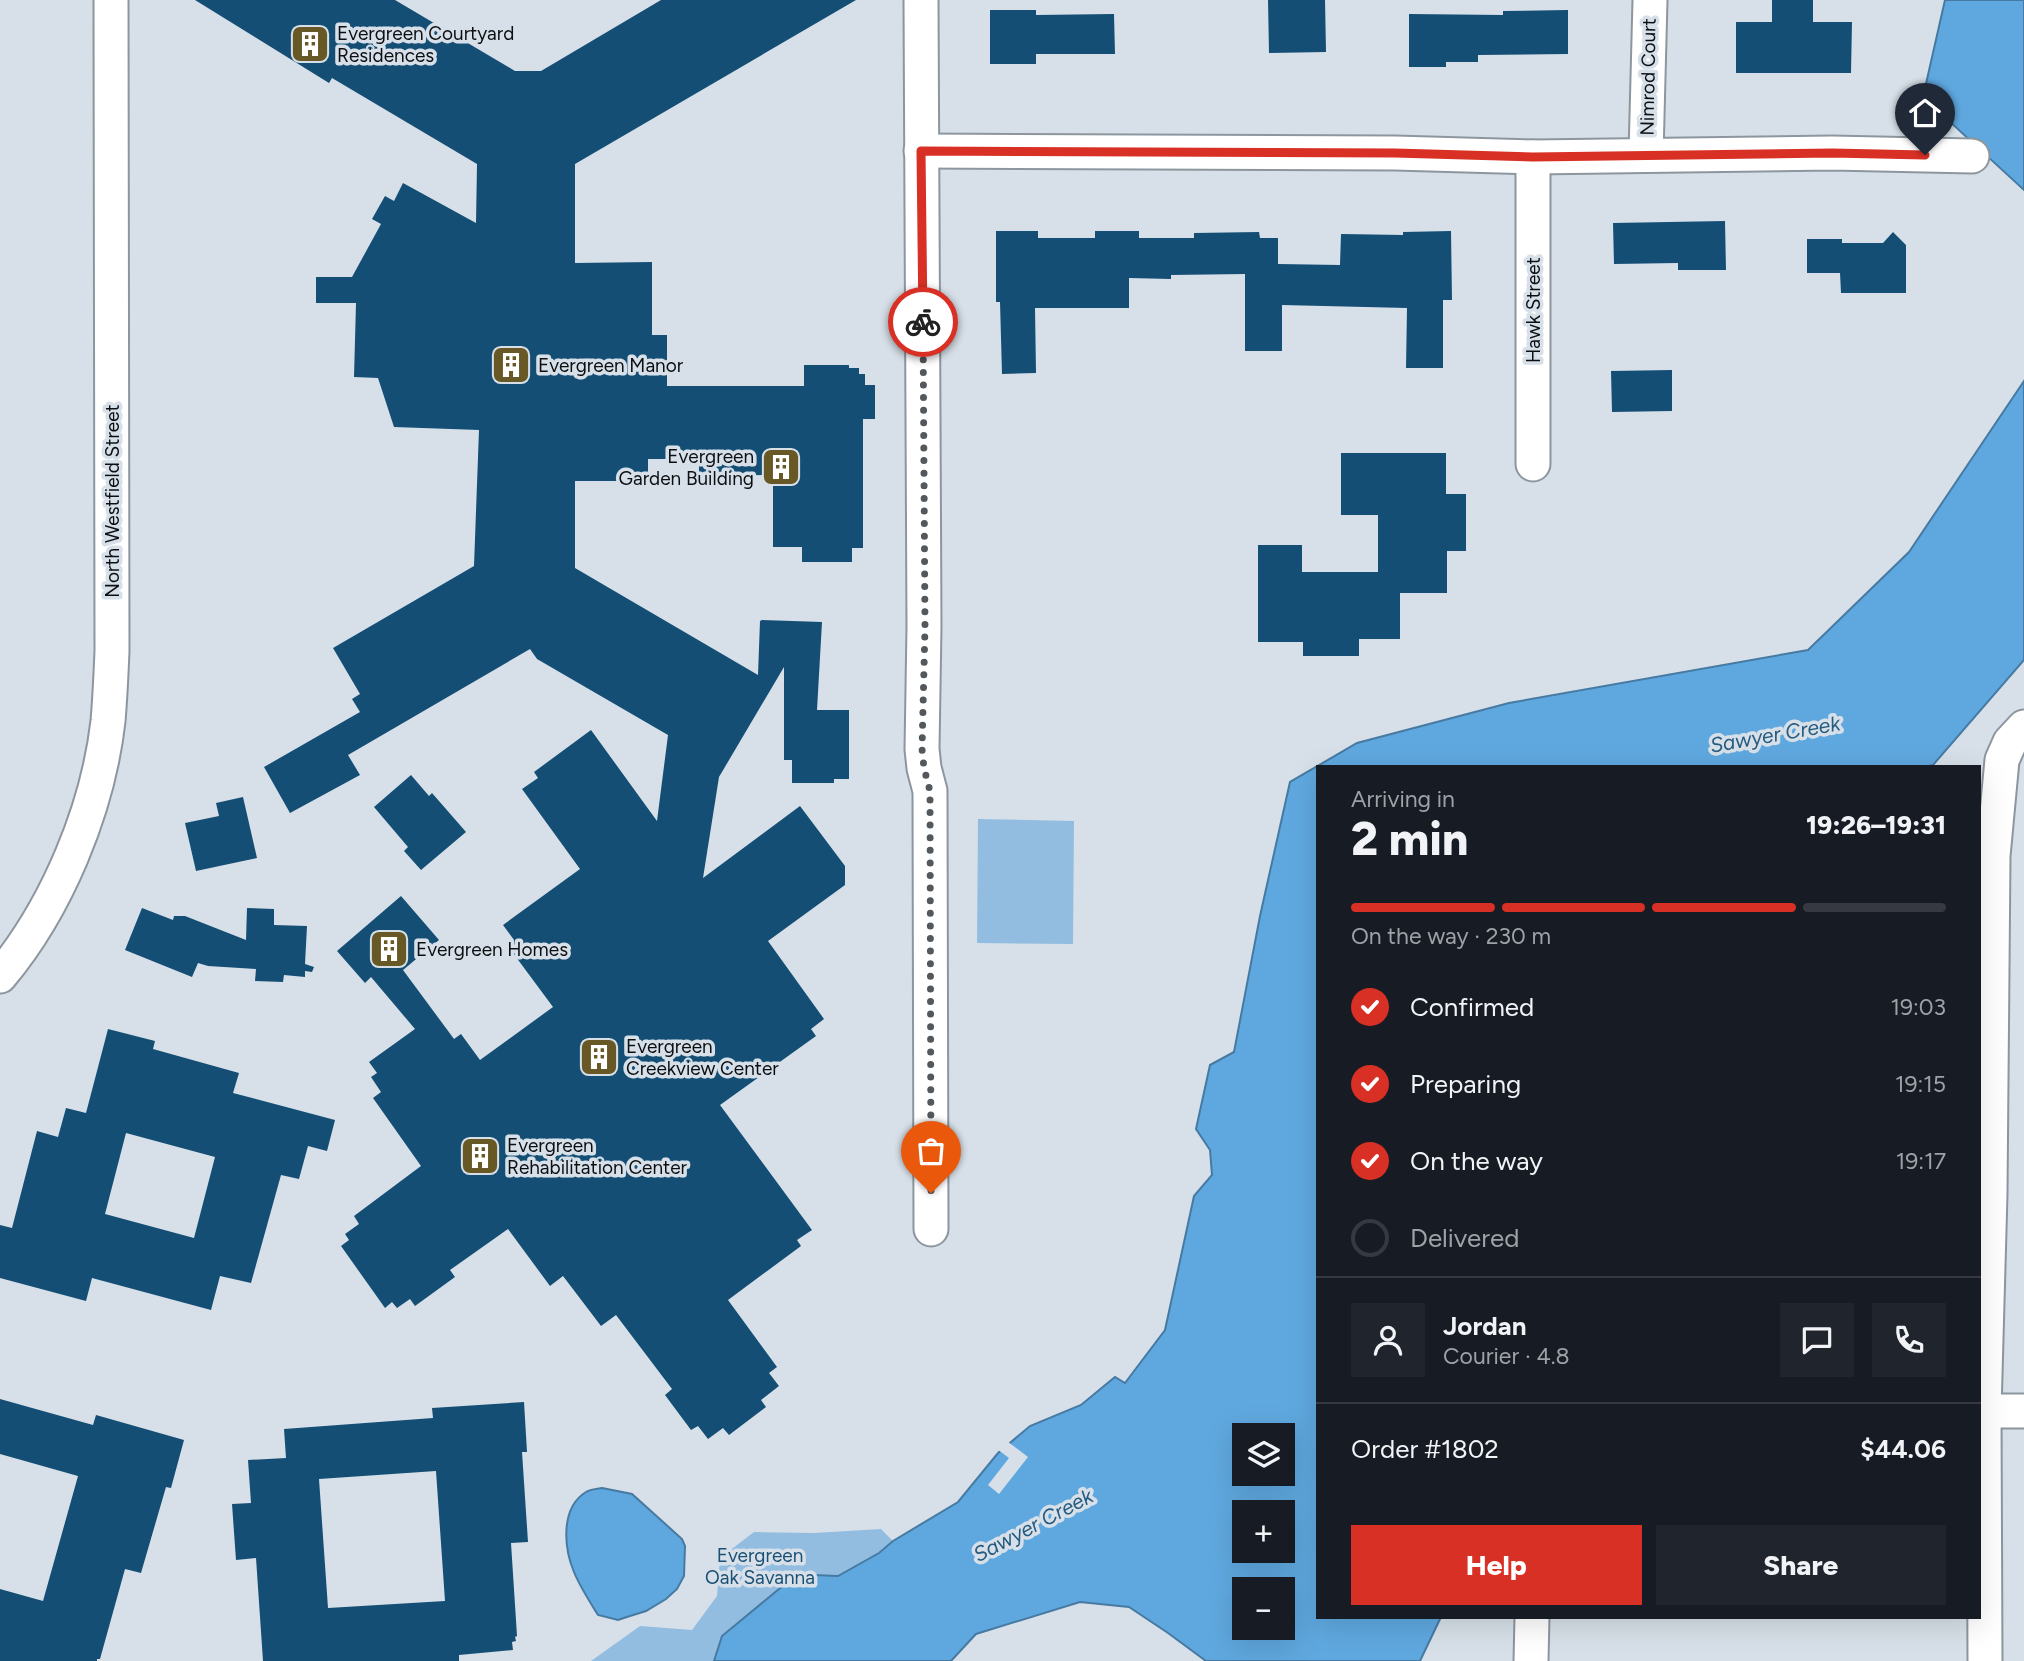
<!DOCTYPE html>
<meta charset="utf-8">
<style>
:root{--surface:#171b24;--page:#20242c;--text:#f1f3f6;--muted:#9ea1a6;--line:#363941;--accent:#d93025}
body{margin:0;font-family:Figtree,sans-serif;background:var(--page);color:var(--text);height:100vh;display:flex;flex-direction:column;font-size:26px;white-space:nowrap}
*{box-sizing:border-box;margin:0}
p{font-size:23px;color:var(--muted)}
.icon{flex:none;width:38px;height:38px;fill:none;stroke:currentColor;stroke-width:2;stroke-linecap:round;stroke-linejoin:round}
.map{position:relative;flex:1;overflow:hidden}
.sheet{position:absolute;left:1316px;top:765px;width:665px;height:854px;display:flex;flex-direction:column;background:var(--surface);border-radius:0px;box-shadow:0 7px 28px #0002}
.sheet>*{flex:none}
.controls{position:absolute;left:1232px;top:1423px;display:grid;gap:14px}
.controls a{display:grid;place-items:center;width:63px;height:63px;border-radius:0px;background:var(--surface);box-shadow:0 7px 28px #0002;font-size:35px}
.pin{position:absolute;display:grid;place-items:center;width:60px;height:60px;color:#fff;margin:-72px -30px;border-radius:50% 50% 50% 0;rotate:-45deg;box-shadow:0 0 7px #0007}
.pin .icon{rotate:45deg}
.courier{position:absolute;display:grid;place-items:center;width:70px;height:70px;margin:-35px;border:5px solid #d93025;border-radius:50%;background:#fff;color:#222;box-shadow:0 2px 9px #0007}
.overview em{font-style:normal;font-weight:800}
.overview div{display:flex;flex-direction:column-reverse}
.overview{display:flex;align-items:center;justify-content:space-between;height:119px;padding:0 35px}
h1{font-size:46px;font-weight:800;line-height:52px}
.bar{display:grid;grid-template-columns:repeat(4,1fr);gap:10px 7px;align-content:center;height:84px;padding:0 35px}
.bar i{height:9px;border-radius:5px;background:var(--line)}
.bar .selected{background:var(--accent)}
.bar p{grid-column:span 4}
.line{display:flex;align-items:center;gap:18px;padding:0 35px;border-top:2px solid var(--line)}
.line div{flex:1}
.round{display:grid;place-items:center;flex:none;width:74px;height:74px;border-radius:0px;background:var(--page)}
ol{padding:0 35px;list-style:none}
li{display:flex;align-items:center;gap:21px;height:77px}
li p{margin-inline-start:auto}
li .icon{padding:7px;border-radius:50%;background:var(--accent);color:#fff;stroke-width:4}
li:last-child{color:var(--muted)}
li i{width:38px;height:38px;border:4px solid var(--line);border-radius:50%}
.button{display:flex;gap:14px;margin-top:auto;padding:14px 35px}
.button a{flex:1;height:80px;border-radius:0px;background:var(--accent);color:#fff;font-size:28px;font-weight:800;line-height:80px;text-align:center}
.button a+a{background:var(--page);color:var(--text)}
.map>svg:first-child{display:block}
</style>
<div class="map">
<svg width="2024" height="1661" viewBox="0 0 2024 1661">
<rect width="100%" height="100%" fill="#d7e0e8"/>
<g fill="#92bde0">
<polygon points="978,819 1074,821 1073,944 977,943"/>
<polygon points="881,1529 893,1541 879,1553 838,1576 813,1575 722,1636 714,1661 591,1661 640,1626 692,1630 717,1596 720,1558 754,1532 814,1533"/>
</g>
<g fill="#5fa8df" stroke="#467aa2" stroke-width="2" fill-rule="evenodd">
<polygon points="1945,0 2024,0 2024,190 1923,97"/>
<path d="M2024,381V660L1933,765L1928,766H1318V1617H1441L1420,1661H1206L1168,1633L1129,1607L1080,1602L976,1634L951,1661H714L722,1636L790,1580L813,1575L838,1576L879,1553L893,1541L958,1502L998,1453L1030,1426L1081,1405L1115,1377L1125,1383L1165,1330L1194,1196L1212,1175L1210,1150L1196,1129L1210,1065L1234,1052L1260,916L1290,782L1357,743L1509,703L1808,650L1909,552ZM1244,1435H1283V1474H1244ZM1244,1512H1283V1550H1244ZM1244,1589H1283V1628H1244Z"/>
<path d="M602,1488L632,1494L682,1539L685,1546L684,1576L677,1589L666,1599L646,1611L630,1616L618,1620L598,1615C590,1602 580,1587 574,1572C564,1548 560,1508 586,1492C590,1489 597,1489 602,1488Z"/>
</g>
<polygon fill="#d7e0e8" points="1007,1441 1028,1457 999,1494 988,1485 1009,1458 997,1449"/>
<g fill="#144e75" fill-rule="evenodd">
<polygon points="195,0 395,0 515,71 541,71 661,0 856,0 575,164 575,263 652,262 652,335 667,335 667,386 804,386 804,365 849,365 849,368 859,368 859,374 865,374 865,385 875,385 875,419 863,419 863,548 852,548 852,562 802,562 802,547 773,547 773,475 699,476 699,459 648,459 648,481 575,481 575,568 758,675 760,621 762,620 822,622 817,710 849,710 849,779 834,779 834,783 792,783 792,760 784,760 784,667 719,777 703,878 800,806 845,866 845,885 768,941 824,1019 811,1029 816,1036 720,1105 812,1230 797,1240 801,1246 728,1300 777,1367 769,1373 779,1386 761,1400 766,1407 729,1435 723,1428 708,1439 698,1426 691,1430 665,1395 672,1389 616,1315 601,1326 563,1276 550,1286 508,1229 450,1270 455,1277 415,1306 410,1299 397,1308 392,1302 385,1308 341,1246 349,1240 345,1234 359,1224 354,1216 421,1166 373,1098 381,1092 371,1077 377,1073 369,1062 415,1029 371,977 365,983 337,951 401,896 439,940 403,970 454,1039 461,1034 480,1060 553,1007 507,945 514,940 503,925 580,869 522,789 538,778 534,772 591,730 657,821 668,735 537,659 530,649 348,755 360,775 290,813 264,767 360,712 352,699 360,694 333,648 474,566 479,430 394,427 378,378 354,377 356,303 316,303 316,277 352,277 381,224 372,219 385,196 394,201 403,183 476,223 477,164 332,78 329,83"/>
<polygon points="1268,0 1325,0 1326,52 1269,53"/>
<polygon points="1772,0 1813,0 1813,22 1852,22 1851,73 1736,73 1736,22 1772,22"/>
<polygon points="990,10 1036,10 1036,15 1114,14 1115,54 1036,54 1036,64 990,64"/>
<polygon points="1568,10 1568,54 1478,55 1478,62 1446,62 1446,67 1409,67 1409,14 1503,15 1503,11"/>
<polygon points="1725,221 1726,270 1678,270 1678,263 1614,264 1613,223"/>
<polygon points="996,231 1038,231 1038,238 1095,238 1095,231 1139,231 1139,238 1194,238 1194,233 1259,232 1260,238 1278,238 1278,264 1340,265 1341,234 1403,235 1403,232 1451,231 1452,300 1443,300 1443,368 1406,368 1407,308 1282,305 1282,351 1245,351 1245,274 1171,275 1171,279 1129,278 1129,308 1035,308 1036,373 1002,374 1000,302 996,302"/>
<polygon points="1893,232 1906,245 1906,293 1841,293 1840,273 1807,273 1807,239 1842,239 1842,243 1883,243"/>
<polygon points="1672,370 1672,411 1612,412 1611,371"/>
<polygon points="1341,453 1446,453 1446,494 1466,494 1466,551 1447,551 1447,593 1400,593 1400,639 1359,639 1359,656 1303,656 1303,642 1258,642 1258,545 1302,545 1302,572 1378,572 1378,515 1341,515"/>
<polygon points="411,775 429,796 432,793 466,832 421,870 404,851 408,847 374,807"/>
<polygon points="243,797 257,858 196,871 185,823 219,816 216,803"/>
<polygon points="142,908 173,920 174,916 185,916 246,940 247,908 274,909 274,925 307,926 305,964 314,967 312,972 305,971 305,977 284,975 283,982 255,981 256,969 208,966 198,963 192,977 125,950"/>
<path d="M108,1029L155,1041L153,1049L239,1073L233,1093L335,1120L327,1151L308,1146L299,1179L281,1175L251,1283L220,1276L211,1310L92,1278L86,1301L0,1278V1225L12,1228L37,1131L58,1137L66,1108L86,1113ZM126,1133L215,1157L194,1238L105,1214Z"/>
<polygon points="0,1399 93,1425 96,1415 184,1440 171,1488 166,1487 141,1573 125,1569 100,1659 97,1659 97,1661 0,1661 0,1589 43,1601 78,1476 0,1454"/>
<path d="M524,1402L527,1452H522L528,1542L511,1543L517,1636L515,1637L516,1641L512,1642L513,1650L459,1655V1661H263L256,1558L236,1560L232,1504L251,1503L248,1460L286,1458L284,1429L433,1418L432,1408ZM436,1471L445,1601L328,1608L319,1479Z"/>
</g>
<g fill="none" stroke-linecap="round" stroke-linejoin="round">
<g stroke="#8d969e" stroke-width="37">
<g id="street">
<polyline points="921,0 924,627 922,749 924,768 930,791 931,1229"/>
<polyline points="921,151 1395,153 1533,157 1832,153 1972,156"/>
<polyline points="1646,155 1650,0"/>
<polyline points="1533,464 1533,157"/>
<path d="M0,976C57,908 98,809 108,721C110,698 111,675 112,651L111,0"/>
<polyline points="1979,1411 2024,1411"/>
<polyline points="1531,1661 1532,1617"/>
<polyline points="1985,1661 1984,1411 1990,1194 1993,856 2002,760 2010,742 2024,727"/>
</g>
</g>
<use href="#street" stroke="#fff" stroke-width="33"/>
</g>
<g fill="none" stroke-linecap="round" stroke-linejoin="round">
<polyline stroke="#53585d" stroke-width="7" stroke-dasharray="0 12.6" points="923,322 925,627 922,749 924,768 930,791 931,1193"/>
<polyline stroke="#d93025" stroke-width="9" points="923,322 921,151 1395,153 1533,157 1832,153 1925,155"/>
</g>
<defs>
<g id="building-square" transform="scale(2.0125)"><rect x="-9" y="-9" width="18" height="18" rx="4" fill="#675825" stroke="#d7e0e8"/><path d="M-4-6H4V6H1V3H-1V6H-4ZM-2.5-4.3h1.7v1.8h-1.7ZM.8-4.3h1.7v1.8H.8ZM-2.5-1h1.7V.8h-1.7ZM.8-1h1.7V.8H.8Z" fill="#fff"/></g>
</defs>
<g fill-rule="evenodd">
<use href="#building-square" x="310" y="44"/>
<use href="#building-square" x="511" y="365"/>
<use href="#building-square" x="781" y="467"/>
<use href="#building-square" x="389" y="949"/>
<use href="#building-square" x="599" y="1057"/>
<use href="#building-square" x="480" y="1156"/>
</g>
<g text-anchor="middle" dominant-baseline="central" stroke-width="7" stroke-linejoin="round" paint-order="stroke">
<g font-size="19" fill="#0c0f12" stroke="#d7e0e8" text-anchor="start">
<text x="337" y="33">Evergreen Courtyard<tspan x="337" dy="22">Residences</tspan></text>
<text x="538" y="365">Evergreen Manor</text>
<text x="754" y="456" text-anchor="end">Evergreen<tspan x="754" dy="22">Garden Building</tspan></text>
<text x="416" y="949">Evergreen Homes</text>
<text x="626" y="1046">Evergreen<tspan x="626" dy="22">Creekview Center</tspan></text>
<text x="507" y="1145">Evergreen<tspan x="507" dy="22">Rehabilitation Center</tspan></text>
</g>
<g font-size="19" fill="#0c0f12" stroke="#d7e0e8">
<text transform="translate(1648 77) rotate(-89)">Nimrod Court</text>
<text transform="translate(1533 310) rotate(-90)">Hawk Street</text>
<text transform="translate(112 501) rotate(-90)">North Westfield Street</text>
</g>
<g font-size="19" fill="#1a5075" stroke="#d7e0e8">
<text x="760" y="1555">Evergreen<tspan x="760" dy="22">Oak Savanna</tspan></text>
</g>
<g font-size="21" font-style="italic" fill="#265b81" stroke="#d7e0e8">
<text transform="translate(1775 734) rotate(-10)">Sawyer Creek</text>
<text transform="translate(1033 1525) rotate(-28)">Sawyer Creek</text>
</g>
</g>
</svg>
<div class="controls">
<a><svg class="icon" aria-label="layers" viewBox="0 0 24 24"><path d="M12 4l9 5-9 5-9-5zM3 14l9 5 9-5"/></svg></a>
<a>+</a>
<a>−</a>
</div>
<div class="pin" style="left:931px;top:1193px;background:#ea580c"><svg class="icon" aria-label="bag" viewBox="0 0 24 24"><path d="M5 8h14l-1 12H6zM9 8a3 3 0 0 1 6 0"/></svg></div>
<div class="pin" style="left:1925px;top:155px;background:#1f2937"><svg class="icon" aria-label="home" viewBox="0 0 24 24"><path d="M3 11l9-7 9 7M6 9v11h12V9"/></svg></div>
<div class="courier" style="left:923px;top:322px"><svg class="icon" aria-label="bike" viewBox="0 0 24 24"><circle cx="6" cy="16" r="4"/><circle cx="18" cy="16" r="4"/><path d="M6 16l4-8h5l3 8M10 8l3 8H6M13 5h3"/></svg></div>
<section class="sheet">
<div class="overview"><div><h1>2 min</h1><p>Arriving in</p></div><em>19:26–19:31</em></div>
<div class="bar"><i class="selected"></i><i class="selected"></i><i class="selected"></i><i></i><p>On the way · 230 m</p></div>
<ol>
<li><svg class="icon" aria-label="check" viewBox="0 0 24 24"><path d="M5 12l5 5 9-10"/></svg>Confirmed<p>19:03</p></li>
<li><svg class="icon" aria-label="check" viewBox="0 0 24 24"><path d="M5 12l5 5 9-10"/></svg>Preparing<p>19:15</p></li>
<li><svg class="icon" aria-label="check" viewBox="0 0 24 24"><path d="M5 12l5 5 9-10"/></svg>On the way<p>19:17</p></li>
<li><i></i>Delivered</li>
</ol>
<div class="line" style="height:126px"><a class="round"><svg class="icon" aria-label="person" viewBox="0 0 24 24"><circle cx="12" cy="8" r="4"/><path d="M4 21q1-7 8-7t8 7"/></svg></a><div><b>Jordan</b><p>Courier · 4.8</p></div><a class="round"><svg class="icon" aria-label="chat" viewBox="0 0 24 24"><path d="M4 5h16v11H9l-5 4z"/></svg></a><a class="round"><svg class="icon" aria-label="phone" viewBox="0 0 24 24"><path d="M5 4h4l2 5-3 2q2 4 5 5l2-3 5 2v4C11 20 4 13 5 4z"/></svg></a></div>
<div class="line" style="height:91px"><div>Order #1802</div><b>$44.06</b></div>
<div class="button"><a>Help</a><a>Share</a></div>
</section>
</div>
